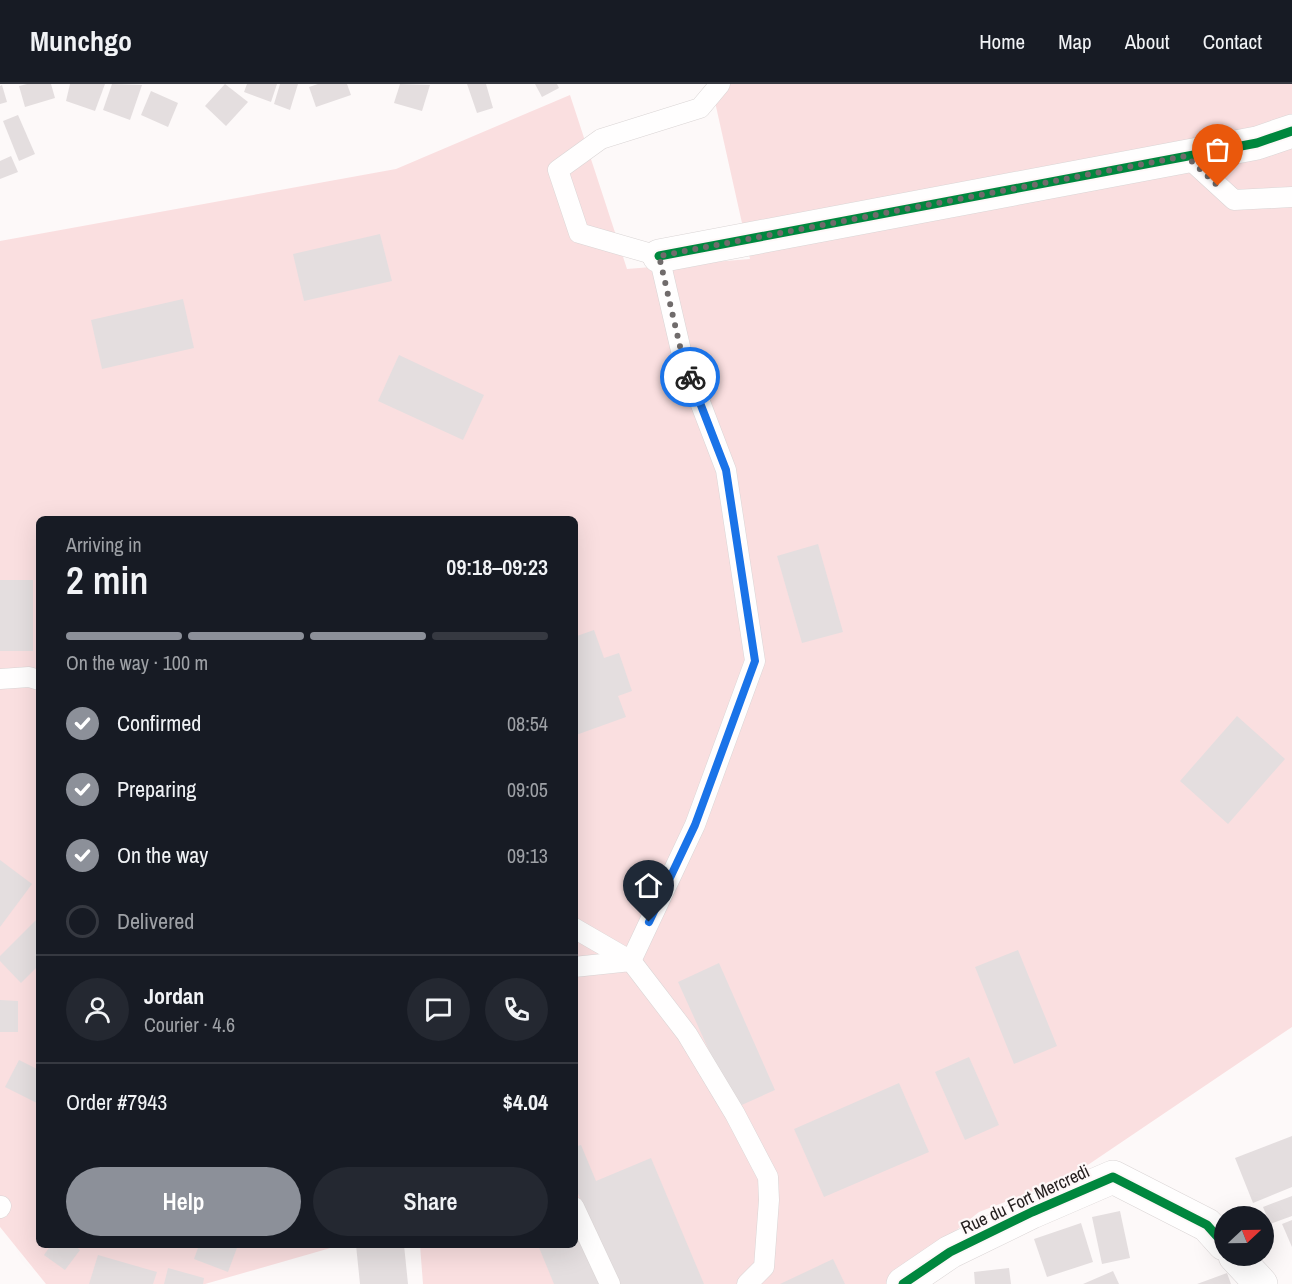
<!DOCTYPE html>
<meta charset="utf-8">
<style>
:root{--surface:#171b24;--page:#242831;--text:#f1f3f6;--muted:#9ea1a6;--line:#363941;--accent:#8c9099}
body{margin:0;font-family:"Archivo Narrow",sans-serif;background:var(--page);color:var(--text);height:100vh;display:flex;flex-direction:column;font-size:22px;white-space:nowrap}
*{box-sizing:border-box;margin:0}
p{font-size:20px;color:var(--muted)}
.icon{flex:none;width:33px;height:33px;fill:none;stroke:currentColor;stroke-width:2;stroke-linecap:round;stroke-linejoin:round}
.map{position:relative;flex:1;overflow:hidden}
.drawer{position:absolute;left:36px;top:432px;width:542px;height:732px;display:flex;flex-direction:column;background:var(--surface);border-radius:9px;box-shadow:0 6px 24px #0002}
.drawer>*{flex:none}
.needle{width:39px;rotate:68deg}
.buttons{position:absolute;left:1214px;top:1122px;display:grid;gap:12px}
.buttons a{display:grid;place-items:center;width:60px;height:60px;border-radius:50%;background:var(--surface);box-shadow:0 6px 24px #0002;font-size:30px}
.pin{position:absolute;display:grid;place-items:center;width:51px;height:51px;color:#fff;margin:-62px -26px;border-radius:50% 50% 50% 0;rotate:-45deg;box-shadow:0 0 6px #0007}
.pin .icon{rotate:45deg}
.courier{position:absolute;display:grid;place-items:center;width:60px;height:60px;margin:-30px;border:4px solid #1a73e8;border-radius:50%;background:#fff;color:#222;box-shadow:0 2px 8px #0007}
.summary em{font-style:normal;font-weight:600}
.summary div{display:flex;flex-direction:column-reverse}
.summary{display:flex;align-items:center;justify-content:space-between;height:102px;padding:0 30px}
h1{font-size:39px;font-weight:600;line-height:45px}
.bar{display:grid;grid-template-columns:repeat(4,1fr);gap:9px 6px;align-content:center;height:72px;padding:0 30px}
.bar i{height:8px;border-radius:4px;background:var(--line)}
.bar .active{background:var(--accent)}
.bar p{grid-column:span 4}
.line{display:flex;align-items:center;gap:15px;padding:0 30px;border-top:2px solid var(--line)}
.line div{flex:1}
.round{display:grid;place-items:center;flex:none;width:63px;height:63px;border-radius:32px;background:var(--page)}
ol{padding:0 30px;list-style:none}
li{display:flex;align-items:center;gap:18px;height:66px}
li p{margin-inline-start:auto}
li .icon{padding:6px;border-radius:50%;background:var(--accent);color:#fff;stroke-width:4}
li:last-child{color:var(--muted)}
li i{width:33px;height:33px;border:3px solid var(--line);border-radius:50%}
.action{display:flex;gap:12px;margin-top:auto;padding:12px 30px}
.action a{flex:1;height:69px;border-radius:36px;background:var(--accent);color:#fff;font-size:24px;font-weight:600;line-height:69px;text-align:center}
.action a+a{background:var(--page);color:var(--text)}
header{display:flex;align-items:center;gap:36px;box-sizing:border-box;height:84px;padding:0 30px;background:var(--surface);border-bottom:2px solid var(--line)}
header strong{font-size:28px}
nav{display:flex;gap:33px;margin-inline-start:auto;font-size:21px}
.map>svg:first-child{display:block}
</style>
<header>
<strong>Munchgo</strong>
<nav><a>Home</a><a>Map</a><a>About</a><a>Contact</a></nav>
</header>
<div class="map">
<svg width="1292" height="1200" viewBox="0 0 1292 1200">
<rect width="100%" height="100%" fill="#fdf9f9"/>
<polygon fill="#fadfe0" points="711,0 1292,0 1292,943 1070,1093 979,1128 889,1200 423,1200 420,1161 574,1161 574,435 39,435 39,1161 341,1161 205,1200 46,1200 0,1143 0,157 396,85 570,11 627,185 750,175"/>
<g fill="#e4dedf">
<polygon points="27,0 51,0 55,14 25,23 19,2"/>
<polygon points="70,0 105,0 95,27 66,17"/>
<polygon points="112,0 142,1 130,36 103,26"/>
<polygon points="225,0 248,18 226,42 205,22"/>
<polygon points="247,0 277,0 271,18 244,8"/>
<polygon points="280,0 298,0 290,26 274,20"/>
<polygon points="318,0 347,0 351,11 316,23 309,3"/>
<polygon points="400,0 430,1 422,27 394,19"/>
<polygon points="467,0 486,0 493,24 477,29"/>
<polygon points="535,0 557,0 559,4 542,13"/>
<polygon points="2,1 7,18 0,20 0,2"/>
<polygon points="151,7 178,19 168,43 141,31"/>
<polygon points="18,31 35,70 19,77 3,37"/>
<polygon points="11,72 18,88 0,95 0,77"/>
<polygon points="380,150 392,197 304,217 293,170"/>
<polygon points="183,215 194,264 102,285 91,236"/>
<polygon points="399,271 484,311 463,356 378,317"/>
<polygon points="818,460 843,548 802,559 777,472"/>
<rect x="0" y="496" width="33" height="71"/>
<polygon points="594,546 604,574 619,569 632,607 618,612 626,633 576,651 574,553"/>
<polygon points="1237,632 1285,675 1228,740 1180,697"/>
<polygon points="0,776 32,800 0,843"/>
<polygon points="39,833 39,881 21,899 0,877 0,872"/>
<polygon points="1018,866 1057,962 1014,980 975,883"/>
<polygon points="719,879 775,1006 735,1024 678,898"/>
<polygon points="0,916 18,917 18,948 0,948"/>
<polygon points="969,973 999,1041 965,1056 935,988"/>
<polygon points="19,976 39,986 39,1020 5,1003"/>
<polygon points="899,999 929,1068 824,1113 794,1045"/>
<polygon points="1292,1052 1292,1103 1253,1119 1235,1074"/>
<polygon points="581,1061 596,1097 651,1074 704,1200 616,1200 574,1100 574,1063"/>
<polygon points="1292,1112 1292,1132 1270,1140 1263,1123"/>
<polygon points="1120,1127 1130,1174 1102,1180 1092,1133"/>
<polygon points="1292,1136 1292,1163 1282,1140"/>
<polygon points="575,1139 600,1200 554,1200 538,1161 574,1161"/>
<polygon points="1081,1139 1093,1178 1047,1193 1034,1155"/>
<polygon points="51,1161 74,1161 80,1166 65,1186 44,1171"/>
<polygon points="199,1161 238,1161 228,1188 194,1175"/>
<polygon points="356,1161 404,1161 408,1200 360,1200"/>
<polygon points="98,1171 157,1188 153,1200 89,1200"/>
<polygon points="833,1175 845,1200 780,1200"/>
<polygon points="168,1184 204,1194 203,1200 164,1200"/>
<polygon points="1009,1184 1011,1200 975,1200 974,1188"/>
<polygon points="1113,1187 1119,1200 1083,1200"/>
<polygon points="1227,1189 1231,1200 1197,1200"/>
</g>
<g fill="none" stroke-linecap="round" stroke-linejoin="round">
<g stroke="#dad5d5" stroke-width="21">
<g id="service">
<polyline points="1186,72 1234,116 1292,113"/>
<polyline points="0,595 29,593 39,596"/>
<polyline points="574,844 631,877 695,741 755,577 726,386 682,271 659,172 579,149 558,86 601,55 700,24 720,0"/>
<polyline points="574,883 631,877 687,950 735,1030 768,1093 769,1116 764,1183 747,1200"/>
<polyline points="574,1123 610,1200"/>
<polyline points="0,1124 1,1122"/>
</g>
</g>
<g stroke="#dad5d5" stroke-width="34">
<g id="minor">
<polyline points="659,172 1257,59 1292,47"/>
<polyline points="1235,1172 1261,1200"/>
<polyline points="903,1200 950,1168 1032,1128 1113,1093 1207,1141 1224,1160"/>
</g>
</g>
<use href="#service" stroke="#fffefe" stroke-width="20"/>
<use href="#minor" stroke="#fffefe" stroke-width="33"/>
<g stroke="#fef8f8" stroke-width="13">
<g id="cycleway">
<polyline points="659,172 1257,59 1292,47"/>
<polyline points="903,1200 950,1168 1032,1128 1113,1093 1207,1141 1224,1160"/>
</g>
</g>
<use href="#cycleway" stroke="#00873e" stroke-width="9"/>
</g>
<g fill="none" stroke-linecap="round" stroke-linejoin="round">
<polyline stroke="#706b6b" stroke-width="6" stroke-dasharray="0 10.8" points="690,293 682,271 659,172 1186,72 1218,102"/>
<polyline stroke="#1a73e8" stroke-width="8" points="649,838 695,741 755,577 726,386 690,293"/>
</g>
<g text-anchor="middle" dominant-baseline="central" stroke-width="4.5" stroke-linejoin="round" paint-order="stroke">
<g font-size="18" fill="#241e1e" stroke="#fef8f8">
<text transform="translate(1025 1115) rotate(-25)">Rue du Fort Mercredi</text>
</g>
</g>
</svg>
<div class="buttons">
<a><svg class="needle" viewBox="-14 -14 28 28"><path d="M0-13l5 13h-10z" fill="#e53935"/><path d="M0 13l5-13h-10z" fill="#9ea1a6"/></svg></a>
</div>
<div class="pin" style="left:1218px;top:102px;background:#ea580c"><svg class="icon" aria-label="bag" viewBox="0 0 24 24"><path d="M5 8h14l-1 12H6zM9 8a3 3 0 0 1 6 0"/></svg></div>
<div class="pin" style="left:649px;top:838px;background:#1f2937"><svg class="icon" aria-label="home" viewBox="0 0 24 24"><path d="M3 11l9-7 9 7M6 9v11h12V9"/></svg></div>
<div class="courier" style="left:690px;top:293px"><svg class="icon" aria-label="bike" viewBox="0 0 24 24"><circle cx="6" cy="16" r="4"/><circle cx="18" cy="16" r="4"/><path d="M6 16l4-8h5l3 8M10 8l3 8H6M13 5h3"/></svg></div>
<section class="drawer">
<div class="summary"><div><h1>2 min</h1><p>Arriving in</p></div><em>09:18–09:23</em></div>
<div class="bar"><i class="active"></i><i class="active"></i><i class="active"></i><i></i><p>On the way · 100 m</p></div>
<ol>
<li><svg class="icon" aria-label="check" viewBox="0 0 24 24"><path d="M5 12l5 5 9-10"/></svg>Confirmed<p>08:54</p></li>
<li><svg class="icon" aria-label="check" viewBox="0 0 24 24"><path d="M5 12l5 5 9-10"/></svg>Preparing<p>09:05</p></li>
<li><svg class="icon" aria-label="check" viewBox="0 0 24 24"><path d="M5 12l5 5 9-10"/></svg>On the way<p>09:13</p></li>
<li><i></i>Delivered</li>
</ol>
<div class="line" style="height:108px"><a class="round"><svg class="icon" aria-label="person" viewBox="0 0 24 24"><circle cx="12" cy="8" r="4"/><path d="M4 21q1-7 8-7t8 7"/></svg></a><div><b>Jordan</b><p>Courier · 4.6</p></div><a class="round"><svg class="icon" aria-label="chat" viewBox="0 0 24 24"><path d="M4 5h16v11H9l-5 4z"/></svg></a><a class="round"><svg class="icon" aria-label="phone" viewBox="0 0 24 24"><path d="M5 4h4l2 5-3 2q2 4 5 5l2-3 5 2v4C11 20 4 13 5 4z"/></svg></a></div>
<div class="line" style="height:78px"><div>Order #7943</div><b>$4.04</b></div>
<div class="action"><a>Help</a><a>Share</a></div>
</section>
</div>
